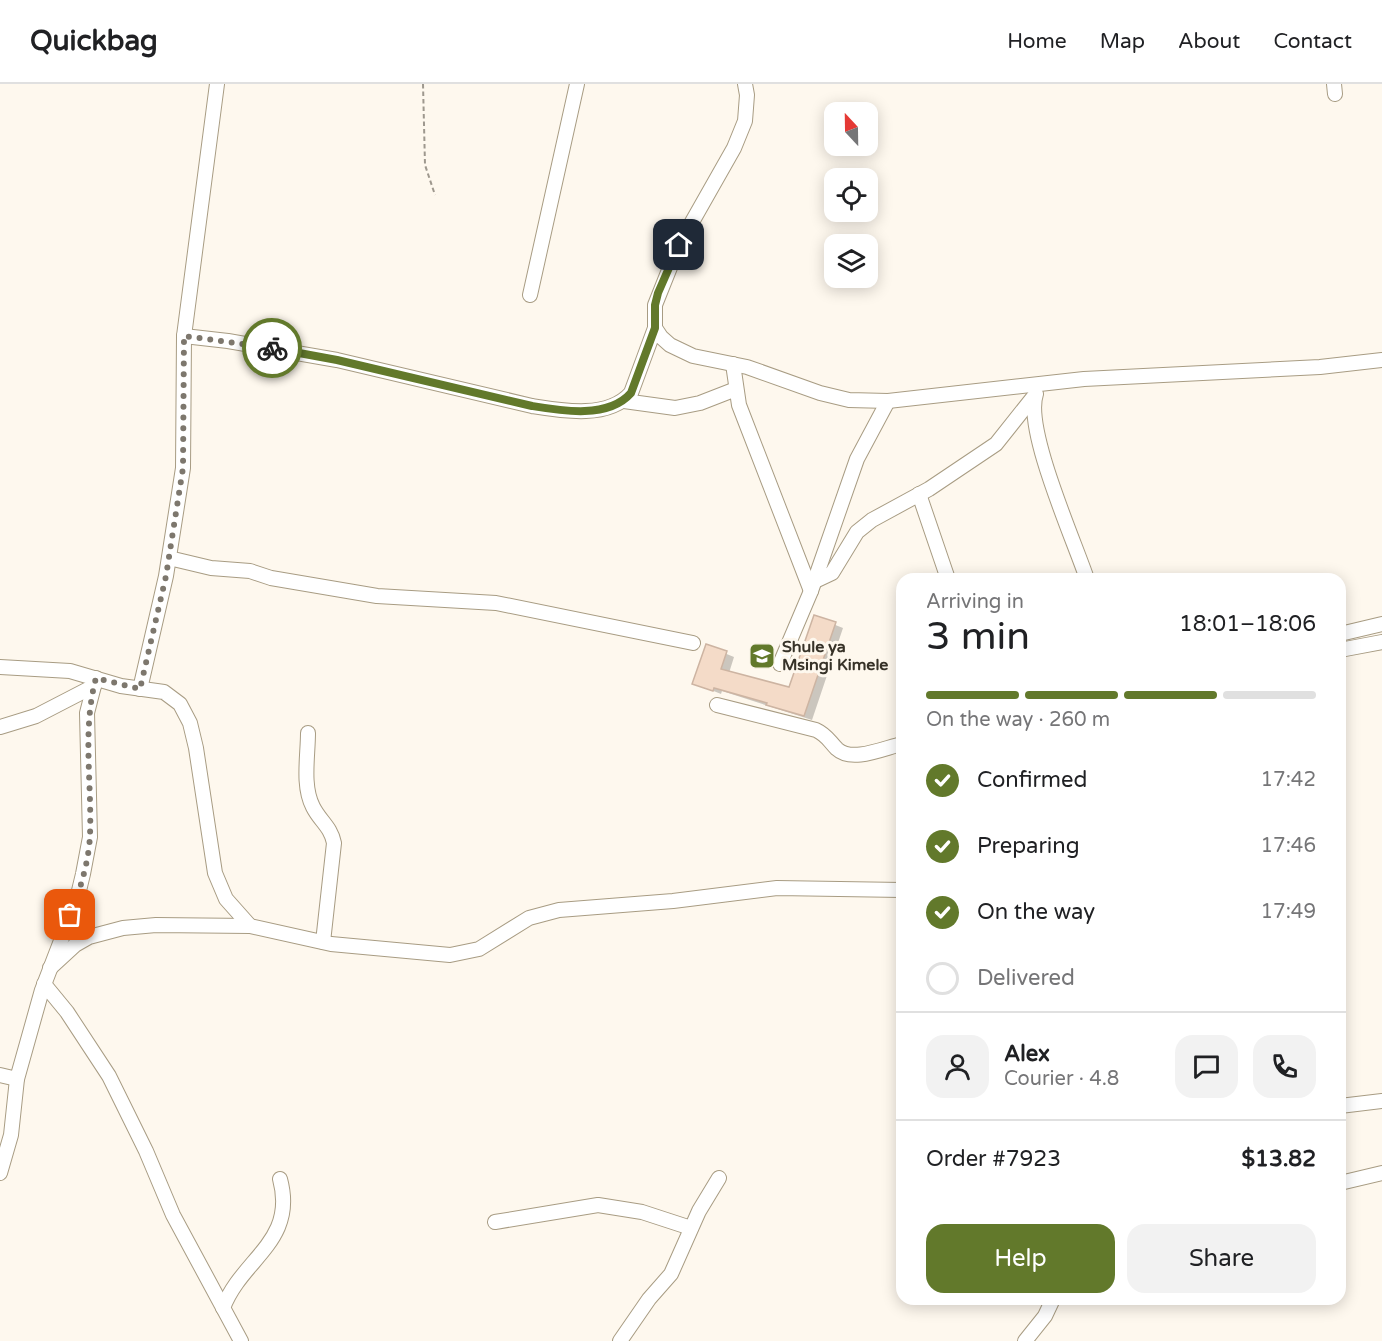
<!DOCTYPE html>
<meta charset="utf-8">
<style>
:root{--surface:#fff;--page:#f2f2f2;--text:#202124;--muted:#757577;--line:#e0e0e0;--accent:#62792b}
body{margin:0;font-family:"Varela Round",sans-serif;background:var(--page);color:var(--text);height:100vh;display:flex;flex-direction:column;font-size:22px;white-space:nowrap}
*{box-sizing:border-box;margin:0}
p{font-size:20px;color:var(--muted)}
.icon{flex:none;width:33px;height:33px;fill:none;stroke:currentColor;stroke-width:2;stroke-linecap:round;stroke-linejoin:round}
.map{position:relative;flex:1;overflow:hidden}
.panel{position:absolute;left:896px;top:489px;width:450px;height:732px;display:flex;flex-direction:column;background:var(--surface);border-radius:18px;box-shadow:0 3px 15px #0003}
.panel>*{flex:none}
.needle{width:39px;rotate:338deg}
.tools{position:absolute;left:824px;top:18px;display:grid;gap:12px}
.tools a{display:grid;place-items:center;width:54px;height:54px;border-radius:12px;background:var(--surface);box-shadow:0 3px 15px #0003;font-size:30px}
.pin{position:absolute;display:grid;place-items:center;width:51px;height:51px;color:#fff;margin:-26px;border-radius:12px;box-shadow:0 3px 9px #0006}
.courier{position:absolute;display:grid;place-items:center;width:60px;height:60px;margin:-30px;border:4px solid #62792b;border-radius:50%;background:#fff;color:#222;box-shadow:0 2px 8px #0007}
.head em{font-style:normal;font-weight:600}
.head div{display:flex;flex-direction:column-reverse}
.head{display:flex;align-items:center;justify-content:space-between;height:102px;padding:0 30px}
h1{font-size:39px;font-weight:600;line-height:45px}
.bar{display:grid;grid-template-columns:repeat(4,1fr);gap:9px 6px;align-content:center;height:72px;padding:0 30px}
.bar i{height:8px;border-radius:4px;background:var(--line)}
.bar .current{background:var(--accent)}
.bar p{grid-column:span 4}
.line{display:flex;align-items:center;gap:15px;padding:0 30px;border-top:2px solid var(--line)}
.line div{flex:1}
.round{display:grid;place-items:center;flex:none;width:63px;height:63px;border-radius:18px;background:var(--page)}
ol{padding:0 30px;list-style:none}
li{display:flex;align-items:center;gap:18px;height:66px}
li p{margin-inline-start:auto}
li .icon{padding:6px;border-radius:50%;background:var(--accent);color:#fff;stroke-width:4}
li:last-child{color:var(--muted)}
li i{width:33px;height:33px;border:3px solid var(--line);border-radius:50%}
.button{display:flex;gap:12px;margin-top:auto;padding:12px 30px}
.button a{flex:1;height:69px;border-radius:18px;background:var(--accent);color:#fff;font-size:24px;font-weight:600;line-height:69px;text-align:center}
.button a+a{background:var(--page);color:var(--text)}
header{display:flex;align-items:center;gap:36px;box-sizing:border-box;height:84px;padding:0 30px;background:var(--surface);border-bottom:2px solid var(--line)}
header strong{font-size:28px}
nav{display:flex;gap:33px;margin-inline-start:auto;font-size:21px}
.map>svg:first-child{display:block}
</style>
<header>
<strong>Quickbag</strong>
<nav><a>Home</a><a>Map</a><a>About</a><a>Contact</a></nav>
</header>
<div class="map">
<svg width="1382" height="1257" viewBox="0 0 1382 1257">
<rect width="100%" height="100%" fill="#fef8ee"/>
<polygon fill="#0003" points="815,533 843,544 812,636 722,607 721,610 694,599 707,562 734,573 729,589 790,605"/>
<polygon fill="#f4dbc8" stroke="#cdb4a2" stroke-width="1.5" points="814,531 836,538 804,632 766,621 767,619 714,604 713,607 692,600 706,560 727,567 721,585 789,603"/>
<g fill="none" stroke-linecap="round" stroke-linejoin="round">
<g stroke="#a89c83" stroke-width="16">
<g id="minor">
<polyline points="745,0 747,11 745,37 734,64 679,161 655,221 655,244 661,253 670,261 693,272 747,283 820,309 849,316 888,317 1084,295 1320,283 1382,276"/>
<polyline points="1334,0 1335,10"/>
<polyline points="530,211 577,0"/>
<path d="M184,252L228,257L337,276L532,322C563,327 608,335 631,309L655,244"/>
<polyline points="733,280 739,321 811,507"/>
<path d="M1036,310C1024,345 1074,456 1087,495"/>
<polyline points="624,317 675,324 700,319 736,305"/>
<polyline points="919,410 948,495"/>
<polyline points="169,474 211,484 250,487 271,494 377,512 496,519 693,559"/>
<polyline points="815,497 832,489 857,448 872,436 929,405 996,360 1035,311"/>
<polyline points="1340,550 1382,540"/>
<polyline points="1340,566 1382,558"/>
<polyline points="780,580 811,507 857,375 888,317"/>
<polyline points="0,583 70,587 121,602 164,608 180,620 190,639 196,664 215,789 226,815 250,842"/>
<polyline points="140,605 166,492 183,384 184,252 217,0"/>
<path d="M717,621L816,646C827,651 829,657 837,665C852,679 884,664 902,660"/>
<polyline points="0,643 36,632 94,602"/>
<path d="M308,649C308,672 302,702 313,723C320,737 331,743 334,759L323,858"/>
<polyline points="50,884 75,861 89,853 123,844 156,841 250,842 331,860 450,871 479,865 529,834 559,826 673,817 777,804 902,806"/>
<polyline points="44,900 67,928 109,992 146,1067 173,1131 241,1257"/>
<polyline points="0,991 17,995"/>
<polyline points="1340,1022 1382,1017"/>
<polyline points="0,1089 11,1051 17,995 42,906 77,815 83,790 90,753 87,629 96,594"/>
<polyline points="1340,1099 1382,1089"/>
<polyline points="495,1138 598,1121 642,1128 691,1144"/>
<path d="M223,1224C242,1174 297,1158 280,1095"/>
<polyline points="620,1257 649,1215 671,1190 699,1127 719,1094"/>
<polyline points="1025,1257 1045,1232 1053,1215"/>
</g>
</g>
<polyline stroke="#9e988e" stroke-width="2" stroke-dasharray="4.5 3" stroke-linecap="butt" points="423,0 425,81 435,111"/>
<use href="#minor" stroke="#fff" stroke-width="14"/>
</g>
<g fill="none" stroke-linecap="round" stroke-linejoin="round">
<path stroke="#7d776d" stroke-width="6" stroke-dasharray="0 10.8" d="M70,831C80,807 89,777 90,751C92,698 82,646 96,594L140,605L166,492L183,384L184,252L272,264"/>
<path stroke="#62792b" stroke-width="8" d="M272,264L337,276L532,322C562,327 608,335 631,309L655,244V221L658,209L679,161"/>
</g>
<defs>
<g id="school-square" transform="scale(1.35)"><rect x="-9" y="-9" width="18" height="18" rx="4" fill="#62792b" stroke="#fef8ee"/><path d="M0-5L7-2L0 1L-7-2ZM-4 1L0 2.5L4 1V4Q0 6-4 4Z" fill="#fff"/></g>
</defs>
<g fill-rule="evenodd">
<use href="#school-square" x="762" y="572"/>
</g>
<g text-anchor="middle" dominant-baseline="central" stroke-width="6" stroke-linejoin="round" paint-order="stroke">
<g font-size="16" font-weight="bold" fill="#373228" stroke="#fef8ee" text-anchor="start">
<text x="782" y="563">Shule ya<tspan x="782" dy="18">Msingi Kimele</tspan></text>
</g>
</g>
</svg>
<div class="tools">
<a><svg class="needle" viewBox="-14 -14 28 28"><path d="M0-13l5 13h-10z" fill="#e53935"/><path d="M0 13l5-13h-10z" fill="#757577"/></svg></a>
<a><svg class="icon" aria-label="locate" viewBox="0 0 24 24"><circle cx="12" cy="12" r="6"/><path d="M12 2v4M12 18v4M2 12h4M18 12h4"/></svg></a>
<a><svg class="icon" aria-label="layers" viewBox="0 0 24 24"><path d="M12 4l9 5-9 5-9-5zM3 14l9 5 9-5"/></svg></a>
</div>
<div class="pin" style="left:70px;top:831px;background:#ea580c"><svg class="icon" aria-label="bag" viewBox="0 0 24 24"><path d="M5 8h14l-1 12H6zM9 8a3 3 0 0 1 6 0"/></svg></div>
<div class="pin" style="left:679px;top:161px;background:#1f2937"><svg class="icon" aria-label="home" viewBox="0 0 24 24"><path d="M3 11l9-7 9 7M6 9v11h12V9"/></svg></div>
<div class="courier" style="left:272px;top:264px"><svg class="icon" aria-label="bike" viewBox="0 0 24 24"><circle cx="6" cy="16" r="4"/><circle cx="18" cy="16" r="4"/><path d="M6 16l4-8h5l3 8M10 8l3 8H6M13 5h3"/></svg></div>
<section class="panel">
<div class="head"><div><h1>3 min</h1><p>Arriving in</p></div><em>18:01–18:06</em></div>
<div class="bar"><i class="current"></i><i class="current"></i><i class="current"></i><i></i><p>On the way · 260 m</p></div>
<ol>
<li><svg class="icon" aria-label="check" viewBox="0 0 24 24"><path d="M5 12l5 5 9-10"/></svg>Confirmed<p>17:42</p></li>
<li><svg class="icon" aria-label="check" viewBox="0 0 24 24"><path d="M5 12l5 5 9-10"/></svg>Preparing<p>17:46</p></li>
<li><svg class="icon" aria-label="check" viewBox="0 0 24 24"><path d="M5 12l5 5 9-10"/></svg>On the way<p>17:49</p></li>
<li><i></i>Delivered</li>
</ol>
<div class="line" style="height:108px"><a class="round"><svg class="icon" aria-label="person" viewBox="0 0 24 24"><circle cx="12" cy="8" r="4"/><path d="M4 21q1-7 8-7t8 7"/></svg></a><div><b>Alex</b><p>Courier · 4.8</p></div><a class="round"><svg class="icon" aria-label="chat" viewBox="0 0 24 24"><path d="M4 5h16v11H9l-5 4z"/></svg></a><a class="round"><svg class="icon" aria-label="phone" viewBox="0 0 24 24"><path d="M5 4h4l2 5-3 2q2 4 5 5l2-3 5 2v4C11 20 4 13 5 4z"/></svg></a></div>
<div class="line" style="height:78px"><div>Order #7923</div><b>$13.82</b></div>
<div class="button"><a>Help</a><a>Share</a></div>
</section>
</div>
